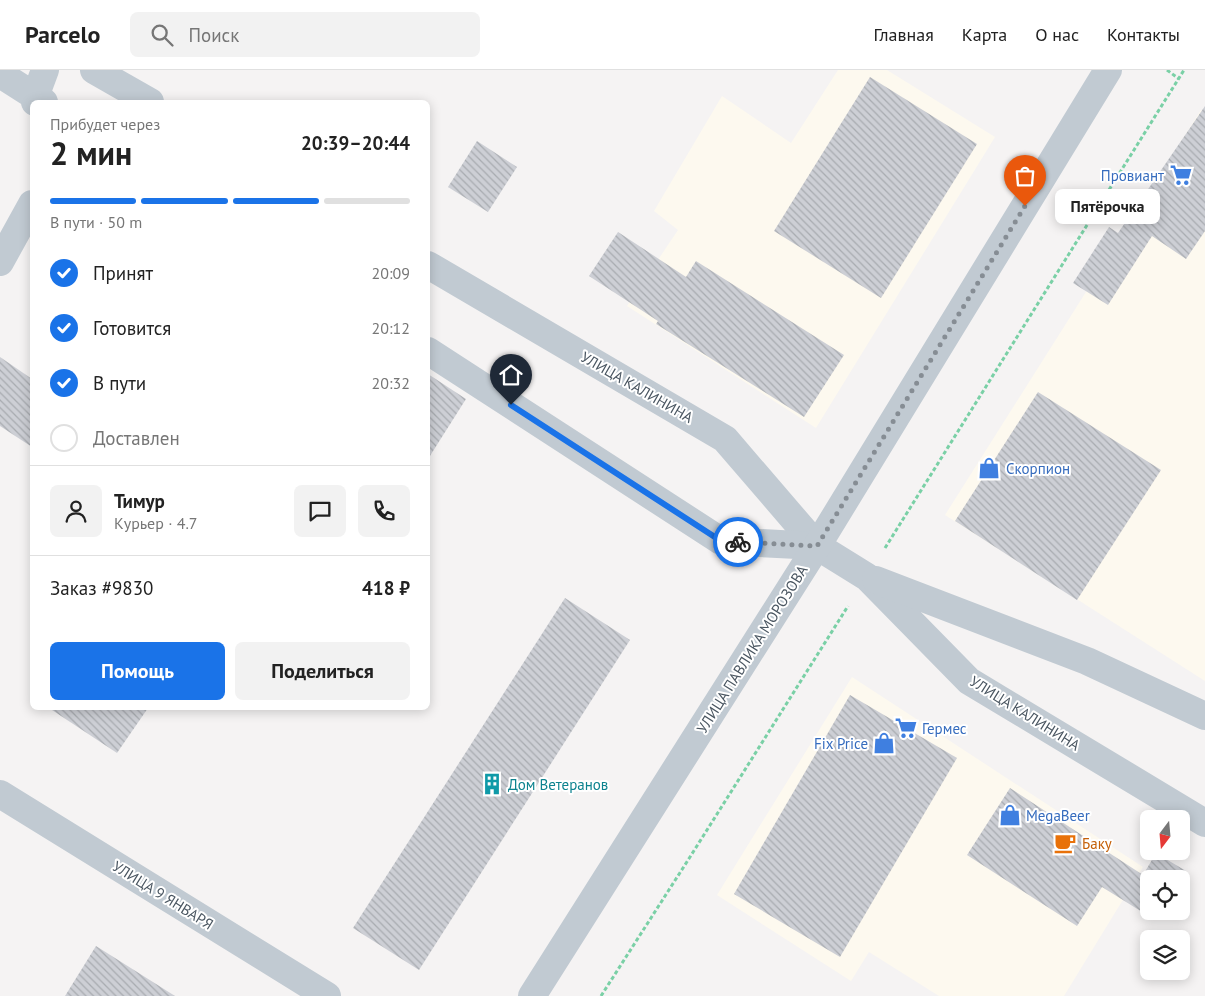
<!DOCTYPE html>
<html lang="ru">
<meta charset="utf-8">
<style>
:root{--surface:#fff;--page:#f2f2f2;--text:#222;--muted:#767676;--line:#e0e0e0;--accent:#1a73e8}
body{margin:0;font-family:"PT Sans",sans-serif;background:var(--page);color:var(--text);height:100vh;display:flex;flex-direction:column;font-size:19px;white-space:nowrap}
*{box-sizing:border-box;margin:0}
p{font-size:16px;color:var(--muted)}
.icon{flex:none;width:28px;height:28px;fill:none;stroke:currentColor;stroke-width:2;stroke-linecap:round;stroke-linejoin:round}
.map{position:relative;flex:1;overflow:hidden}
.side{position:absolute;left:30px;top:30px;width:400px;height:610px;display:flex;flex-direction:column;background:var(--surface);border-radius:8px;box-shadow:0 2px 12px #0003}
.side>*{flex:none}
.needle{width:32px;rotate:196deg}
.tools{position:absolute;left:1140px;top:740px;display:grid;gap:10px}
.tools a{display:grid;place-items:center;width:50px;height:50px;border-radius:8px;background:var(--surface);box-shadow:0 2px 12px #0003;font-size:25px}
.pin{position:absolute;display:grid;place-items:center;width:42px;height:42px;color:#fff;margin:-51px -21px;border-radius:50% 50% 50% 0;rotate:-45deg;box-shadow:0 0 5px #0007}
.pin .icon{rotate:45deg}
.courier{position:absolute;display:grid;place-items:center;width:50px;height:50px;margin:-25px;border:4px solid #1a73e8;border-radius:50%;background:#fff;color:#222;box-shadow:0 1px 6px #0007}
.bubble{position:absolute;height:35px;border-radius:8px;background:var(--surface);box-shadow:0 2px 12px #0003;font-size:16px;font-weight:800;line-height:35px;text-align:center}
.overview em{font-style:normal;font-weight:800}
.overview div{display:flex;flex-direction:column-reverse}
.overview{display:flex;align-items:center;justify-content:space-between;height:85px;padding:0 20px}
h1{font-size:32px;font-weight:800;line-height:38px}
.bar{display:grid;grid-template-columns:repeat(4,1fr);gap:8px 5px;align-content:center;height:60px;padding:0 20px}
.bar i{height:6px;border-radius:4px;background:var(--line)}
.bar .active{background:var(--accent)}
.bar p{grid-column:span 4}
.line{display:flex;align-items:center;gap:12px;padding:0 20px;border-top:1px solid var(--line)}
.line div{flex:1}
.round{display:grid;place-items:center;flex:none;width:52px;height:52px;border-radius:8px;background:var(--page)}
ol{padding:0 20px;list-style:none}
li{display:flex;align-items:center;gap:15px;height:55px}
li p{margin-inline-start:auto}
li .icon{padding:5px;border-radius:50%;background:var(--accent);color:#fff;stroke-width:4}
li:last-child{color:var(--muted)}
li i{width:28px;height:28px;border:2px solid var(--line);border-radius:50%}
.primary-button{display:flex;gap:10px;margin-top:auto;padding:10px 20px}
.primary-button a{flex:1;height:58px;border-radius:8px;background:var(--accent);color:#fff;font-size:20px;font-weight:800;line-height:58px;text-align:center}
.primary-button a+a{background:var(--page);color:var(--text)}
header{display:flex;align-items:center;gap:30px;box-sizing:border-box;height:70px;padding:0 25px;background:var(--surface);border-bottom:1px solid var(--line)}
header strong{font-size:24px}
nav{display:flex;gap:28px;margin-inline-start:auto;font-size:18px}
.search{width:350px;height:45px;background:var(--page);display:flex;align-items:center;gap:12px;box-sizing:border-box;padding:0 18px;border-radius:8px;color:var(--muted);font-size:19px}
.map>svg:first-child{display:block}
</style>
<header>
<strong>Parcelo</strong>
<div class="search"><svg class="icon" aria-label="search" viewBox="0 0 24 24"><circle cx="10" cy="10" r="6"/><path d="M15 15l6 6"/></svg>Поиск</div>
<nav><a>Главная</a><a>Карта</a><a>О нас</a><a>Контакты</a></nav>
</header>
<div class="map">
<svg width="1205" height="926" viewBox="0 0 1205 926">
<defs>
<pattern id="building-back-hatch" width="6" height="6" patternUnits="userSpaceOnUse" patternTransform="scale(1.25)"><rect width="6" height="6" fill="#cdcfd5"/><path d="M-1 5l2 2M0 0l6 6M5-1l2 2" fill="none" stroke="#a8abb0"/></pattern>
</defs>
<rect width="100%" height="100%" fill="#f5f3f3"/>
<g fill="#fdf9ef">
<polygon points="838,0 887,0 995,67 816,358 627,236 678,160 654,141 722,26 791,73"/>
<polygon points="1201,40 1205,43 1205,611 945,445"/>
<polygon points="852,607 1143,797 1064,926 939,926 869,882 851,911 717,825"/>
</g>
<g fill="url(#building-back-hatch)">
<polygon points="870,7 977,74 881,228 774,161"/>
<polygon points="1205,36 1205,161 1186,189 1152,166 1108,235 1073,213 1109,157 1118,163"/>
<polygon points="477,71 517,97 488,142 448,117"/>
<polygon points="618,162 686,207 696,191 844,285 804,347 656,254 658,251 589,206"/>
<polygon points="0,287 32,309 32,377 0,356"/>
<polygon points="428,304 466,329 428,389"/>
<polygon points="1038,322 1161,400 1077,530 955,451"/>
<polygon points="565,528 630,570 419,900 353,858"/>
<polygon points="850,625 957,688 840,887 734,824"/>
<polygon points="49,638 148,638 117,683"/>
<polygon points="1010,718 1143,805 1156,783 1186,801 1181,809 1149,809 1149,841 1160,841 1155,850 1102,817 1077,856 967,785"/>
<polygon points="96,876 175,926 65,926"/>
</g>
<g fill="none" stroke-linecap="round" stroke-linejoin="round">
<g stroke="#7ad0a6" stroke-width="3" stroke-dasharray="4 2.5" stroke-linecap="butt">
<polyline points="1167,0 1179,9"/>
<polyline points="885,478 1184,0"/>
<polyline points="601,926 690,787 848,536"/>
</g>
<g stroke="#c1cad2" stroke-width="28">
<polyline points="94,0 150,32"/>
<polyline points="0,4 44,32"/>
<polyline points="35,32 35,27 45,0"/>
<polyline points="0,192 32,134"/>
<polyline points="428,195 725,369 817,476"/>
<polyline points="428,281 721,471 817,476 867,507 969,611 1205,753"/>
<polyline points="876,510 1087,591 1205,646"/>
<polyline points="0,724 327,926"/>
<polyline points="532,926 817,476 1108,0"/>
</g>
</g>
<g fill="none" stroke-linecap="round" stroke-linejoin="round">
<polyline stroke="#868d94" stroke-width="5" stroke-dasharray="0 9" points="738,472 817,476 1025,136"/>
<polyline stroke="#1a73e8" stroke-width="6" points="511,335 721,471 738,472"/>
</g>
<defs>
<g id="supermarket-bare" transform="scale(1.725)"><path d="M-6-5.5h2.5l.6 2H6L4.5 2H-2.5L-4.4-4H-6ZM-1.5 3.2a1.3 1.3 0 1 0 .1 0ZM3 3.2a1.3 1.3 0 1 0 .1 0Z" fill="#3f7fe0" stroke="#fff" stroke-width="2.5" paint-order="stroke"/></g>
<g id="shop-bare" transform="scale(1.725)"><path d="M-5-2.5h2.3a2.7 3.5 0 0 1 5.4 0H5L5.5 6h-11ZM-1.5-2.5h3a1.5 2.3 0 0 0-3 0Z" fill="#3f7fe0" stroke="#fff" stroke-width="2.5" paint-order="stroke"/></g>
<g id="building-bare" transform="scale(1.725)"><path d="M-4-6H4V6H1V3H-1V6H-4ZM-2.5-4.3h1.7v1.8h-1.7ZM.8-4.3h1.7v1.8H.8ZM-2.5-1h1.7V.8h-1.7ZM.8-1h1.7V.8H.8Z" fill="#0f9aa8" stroke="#fff" stroke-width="2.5" paint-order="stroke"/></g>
<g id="cafe-bare" transform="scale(1.725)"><path d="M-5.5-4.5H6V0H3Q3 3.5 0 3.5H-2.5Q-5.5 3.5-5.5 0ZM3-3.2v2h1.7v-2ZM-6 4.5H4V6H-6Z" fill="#e8710a" stroke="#fff" stroke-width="2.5" paint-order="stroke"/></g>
</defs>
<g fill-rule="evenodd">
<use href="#supermarket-bare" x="1181" y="105"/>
<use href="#shop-bare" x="989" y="398"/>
<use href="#supermarket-bare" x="906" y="658"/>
<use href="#shop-bare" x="884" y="673"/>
<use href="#building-bare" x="492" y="714"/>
<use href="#shop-bare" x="1010" y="745"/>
<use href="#cafe-bare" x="1065" y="773"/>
</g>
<g text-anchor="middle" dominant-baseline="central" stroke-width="4" stroke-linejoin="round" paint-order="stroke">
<g font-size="15" fill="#366cbe" stroke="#fff" text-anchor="start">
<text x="1164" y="105" text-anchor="end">Провиант</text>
<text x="1006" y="398">Скорпион</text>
<text x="922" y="658">Гермес</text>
<text x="868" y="673" text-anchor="end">Fix Price</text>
<text x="1026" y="745">MegaBeer</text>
</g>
<g font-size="15" fill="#4a5661" stroke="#fff">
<text transform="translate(637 317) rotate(30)">УЛИЦА КАЛИНИНА</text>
<text transform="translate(752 579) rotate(-58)">УЛИЦА ПАВЛИКА МОРОЗОВА</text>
<text transform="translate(1025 643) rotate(32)">УЛИЦА КАЛИНИНА</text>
<text transform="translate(163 825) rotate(32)">УЛИЦА 9 ЯНВАРЯ</text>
</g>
<g font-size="15" fill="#0d838f" stroke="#fff" text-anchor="start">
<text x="508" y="714">Дом Ветеранов</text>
</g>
<g font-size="15" fill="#c56008" stroke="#fff" text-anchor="start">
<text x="1082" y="773">Баку</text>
</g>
</g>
</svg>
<div class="tools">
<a><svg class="needle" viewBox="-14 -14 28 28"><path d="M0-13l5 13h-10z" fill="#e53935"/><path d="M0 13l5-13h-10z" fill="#767676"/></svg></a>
<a><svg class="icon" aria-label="locate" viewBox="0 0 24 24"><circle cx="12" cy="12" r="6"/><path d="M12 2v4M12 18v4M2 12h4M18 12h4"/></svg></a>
<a><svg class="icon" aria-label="layers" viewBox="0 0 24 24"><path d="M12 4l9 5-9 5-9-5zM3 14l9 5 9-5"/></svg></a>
</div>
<div class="pin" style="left:1025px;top:136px;background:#ea580c"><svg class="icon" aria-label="bag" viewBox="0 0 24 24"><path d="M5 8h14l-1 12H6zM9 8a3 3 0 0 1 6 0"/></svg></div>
<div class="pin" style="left:511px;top:335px;background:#1f2937"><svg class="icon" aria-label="home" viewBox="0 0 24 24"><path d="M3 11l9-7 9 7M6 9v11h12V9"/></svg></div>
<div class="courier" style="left:738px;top:472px"><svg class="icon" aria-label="bike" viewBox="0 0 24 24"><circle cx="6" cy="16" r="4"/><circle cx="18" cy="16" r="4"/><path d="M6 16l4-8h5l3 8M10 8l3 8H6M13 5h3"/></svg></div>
<div class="bubble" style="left:1055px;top:119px;width:105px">Пятёрочка</div>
<section class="side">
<div class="overview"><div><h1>2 мин</h1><p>Прибудет через</p></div><em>20:39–20:44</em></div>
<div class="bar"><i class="active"></i><i class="active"></i><i class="active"></i><i></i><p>В пути · 50 m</p></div>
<ol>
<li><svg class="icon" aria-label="check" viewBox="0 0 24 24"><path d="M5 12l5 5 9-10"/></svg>Принят<p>20:09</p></li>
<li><svg class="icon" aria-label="check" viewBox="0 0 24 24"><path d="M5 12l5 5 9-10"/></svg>Готовится<p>20:12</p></li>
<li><svg class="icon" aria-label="check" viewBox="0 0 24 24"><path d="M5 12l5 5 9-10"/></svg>В пути<p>20:32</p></li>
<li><i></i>Доставлен</li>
</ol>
<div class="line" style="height:90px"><a class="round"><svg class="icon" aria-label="person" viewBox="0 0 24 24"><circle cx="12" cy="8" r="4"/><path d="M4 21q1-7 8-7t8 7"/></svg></a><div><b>Тимур</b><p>Курьер · 4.7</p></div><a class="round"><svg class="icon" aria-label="chat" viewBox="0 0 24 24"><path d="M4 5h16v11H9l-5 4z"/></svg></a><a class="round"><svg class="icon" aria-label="phone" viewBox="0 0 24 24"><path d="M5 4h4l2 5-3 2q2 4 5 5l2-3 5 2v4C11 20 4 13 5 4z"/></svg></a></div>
<div class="line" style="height:65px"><div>Заказ #9830</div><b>418 ₽</b></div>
<div class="primary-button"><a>Помощь</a><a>Поделиться</a></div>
</section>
</div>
